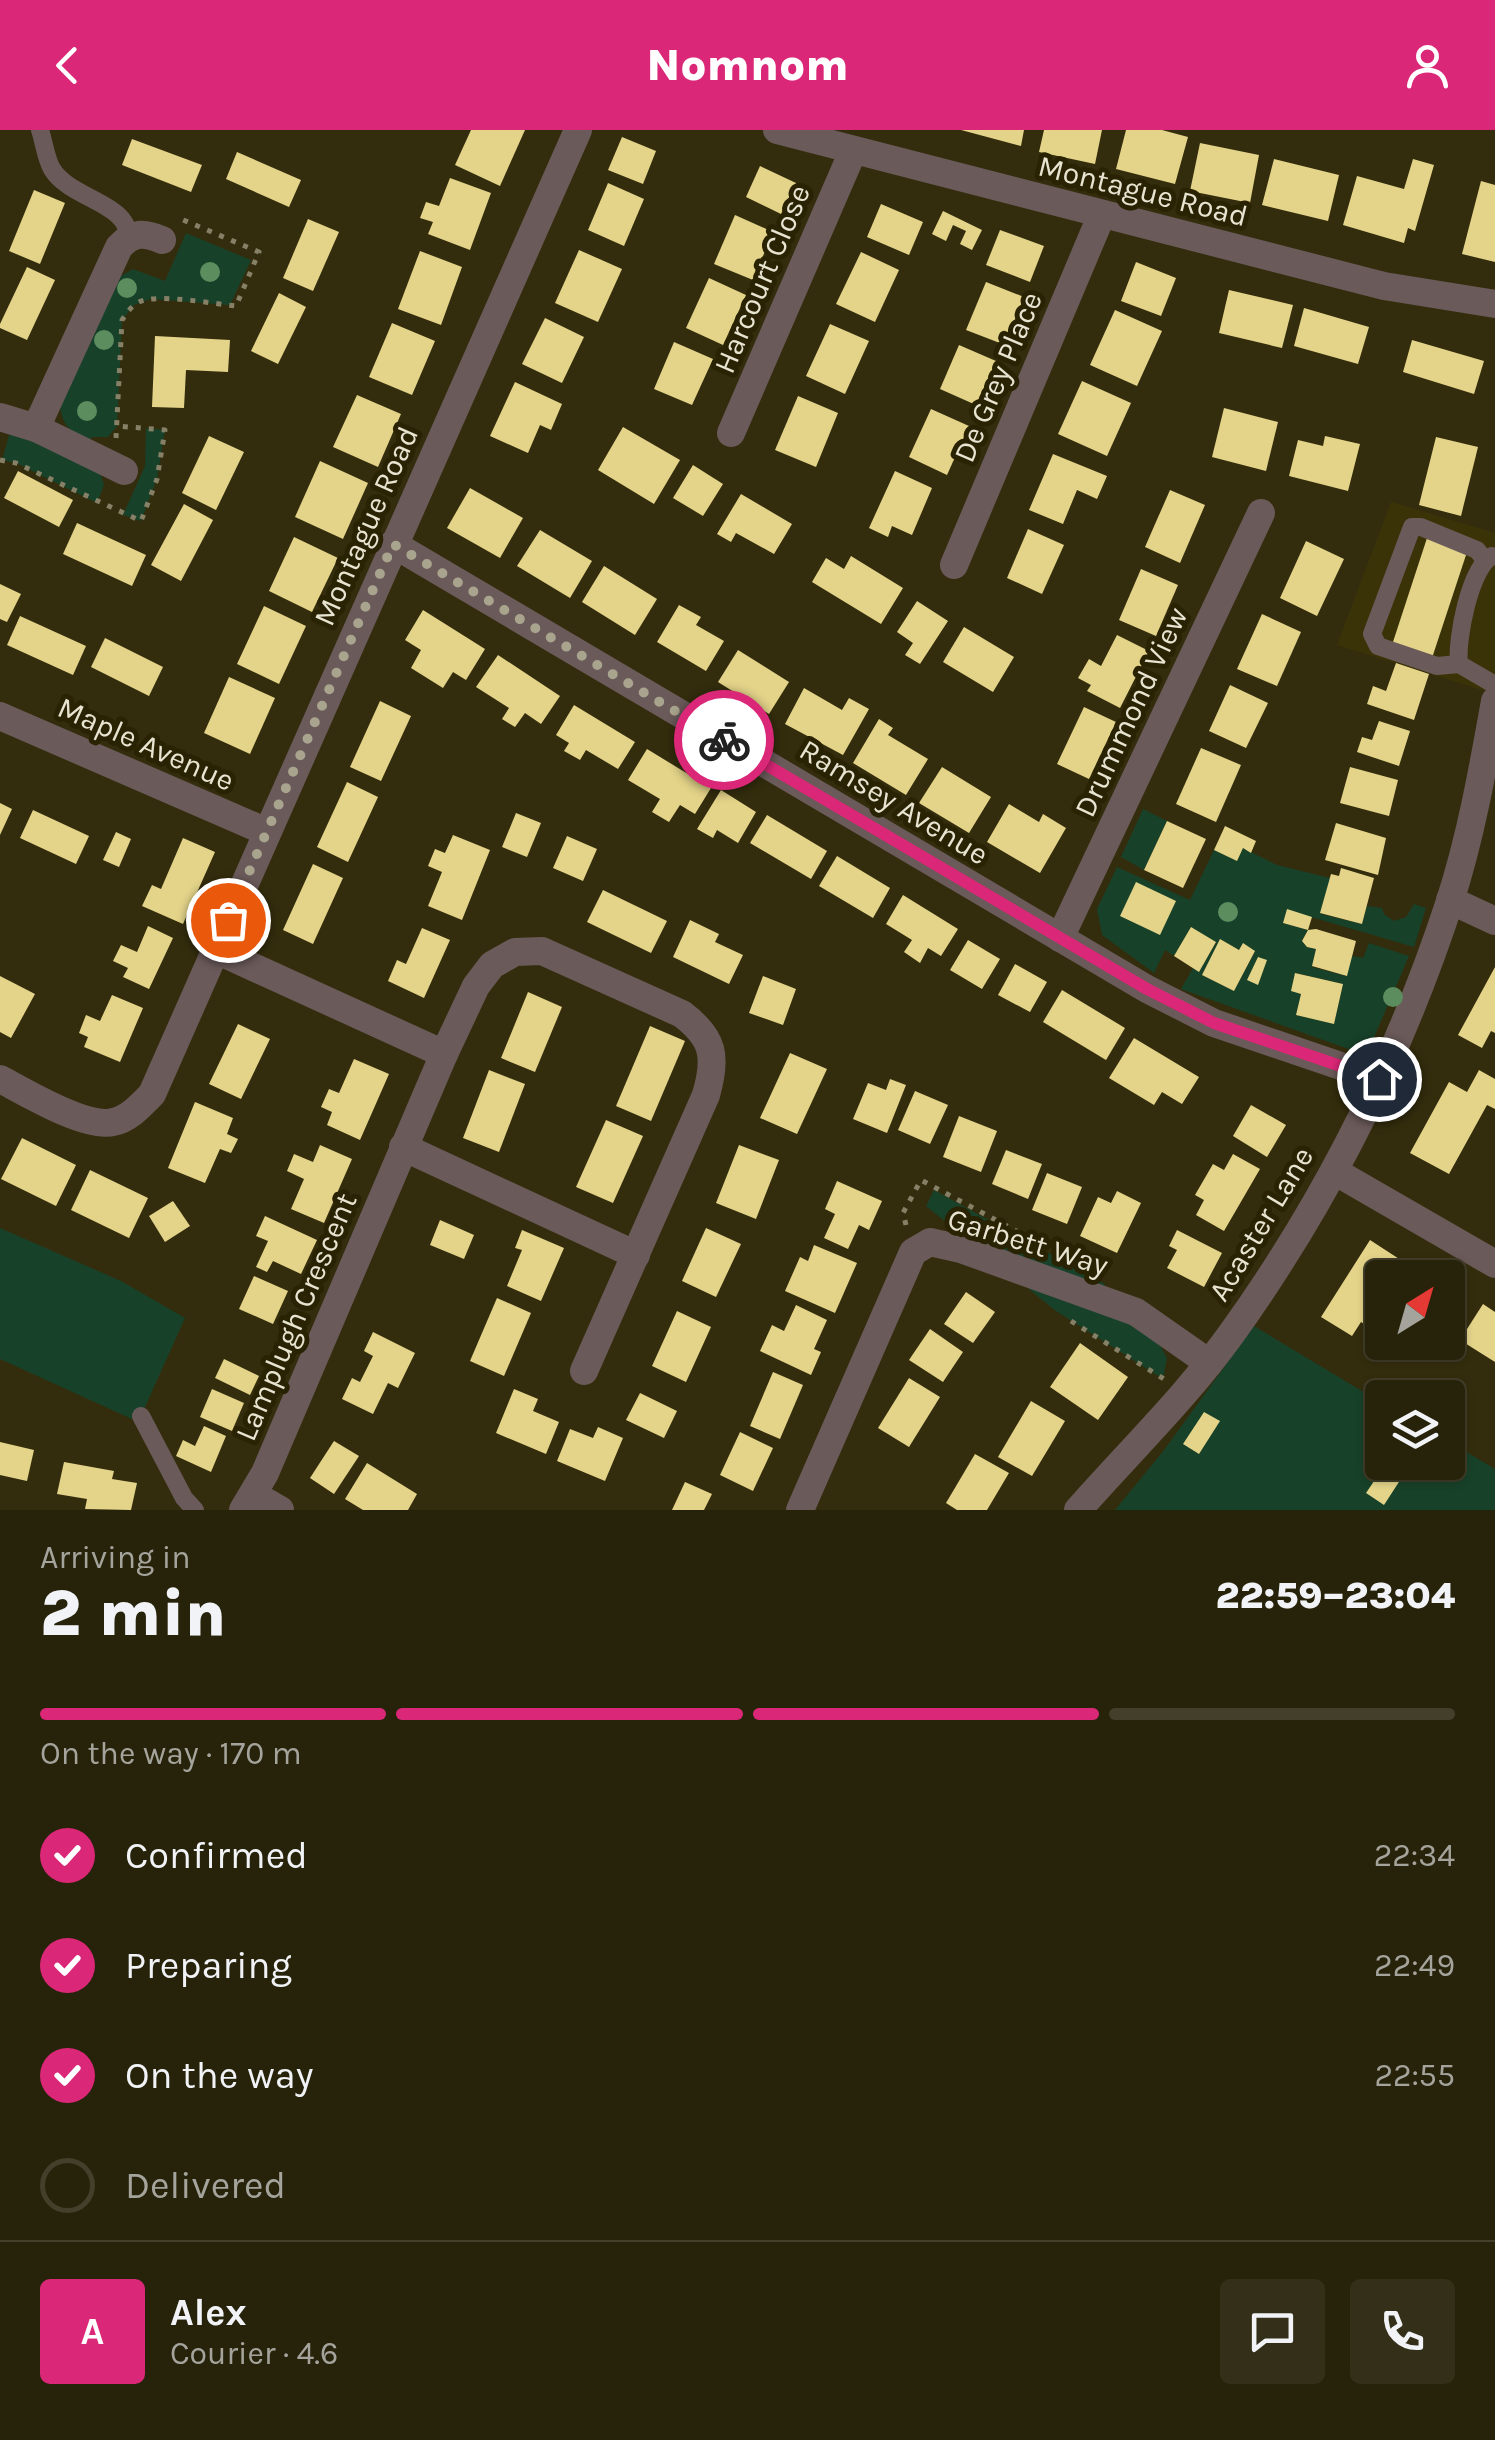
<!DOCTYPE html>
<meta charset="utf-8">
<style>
:root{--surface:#27220a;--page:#332f18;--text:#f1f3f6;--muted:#a4a49c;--line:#433f2b;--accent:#db2777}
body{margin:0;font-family:Karla,sans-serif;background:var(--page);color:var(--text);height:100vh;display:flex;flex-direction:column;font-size:38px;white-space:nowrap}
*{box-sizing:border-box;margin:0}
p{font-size:32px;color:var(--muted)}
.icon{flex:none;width:55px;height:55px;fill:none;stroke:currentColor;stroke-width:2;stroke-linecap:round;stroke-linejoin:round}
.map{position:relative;height:1380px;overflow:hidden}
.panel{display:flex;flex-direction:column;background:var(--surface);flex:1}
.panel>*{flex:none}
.needle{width:65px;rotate:37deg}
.controls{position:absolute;left:1365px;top:1130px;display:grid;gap:20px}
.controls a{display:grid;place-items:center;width:100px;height:100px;border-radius:10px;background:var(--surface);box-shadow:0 2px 8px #0004,0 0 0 2px var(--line);font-size:50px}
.pin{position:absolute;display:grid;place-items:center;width:85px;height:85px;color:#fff;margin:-42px;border:5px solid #fff;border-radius:50%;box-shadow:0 2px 10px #0007}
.courier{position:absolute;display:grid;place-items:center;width:100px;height:100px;margin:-50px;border:8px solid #db2777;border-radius:50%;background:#fff;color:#222;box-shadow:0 2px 12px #0007}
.summary em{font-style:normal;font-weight:800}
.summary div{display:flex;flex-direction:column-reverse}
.summary{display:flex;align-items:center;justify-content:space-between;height:170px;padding:0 40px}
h1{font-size:65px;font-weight:800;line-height:75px}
.bar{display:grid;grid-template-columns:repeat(4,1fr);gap:15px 10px;align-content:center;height:120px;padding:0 40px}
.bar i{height:12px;border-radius:8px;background:var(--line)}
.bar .on{background:var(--accent)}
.bar p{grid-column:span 4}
.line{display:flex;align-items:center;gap:25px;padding:0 40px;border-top:2px solid var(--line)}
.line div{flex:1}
.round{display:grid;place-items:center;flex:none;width:105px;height:105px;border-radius:10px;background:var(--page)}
ol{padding:0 40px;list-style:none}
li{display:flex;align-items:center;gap:30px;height:110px}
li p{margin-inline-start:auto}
li .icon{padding:10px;border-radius:50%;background:var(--accent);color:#fff;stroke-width:4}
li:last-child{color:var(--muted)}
li i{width:55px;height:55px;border:5px solid var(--line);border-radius:50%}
header{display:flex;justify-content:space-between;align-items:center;height:130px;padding:0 40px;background:var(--accent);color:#fff;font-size:45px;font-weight:800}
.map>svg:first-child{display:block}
</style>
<header><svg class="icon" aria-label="back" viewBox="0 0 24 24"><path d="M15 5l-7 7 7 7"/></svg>Nomnom<svg class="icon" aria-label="person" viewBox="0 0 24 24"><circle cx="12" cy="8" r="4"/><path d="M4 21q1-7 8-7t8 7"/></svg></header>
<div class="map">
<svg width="1495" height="1380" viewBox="0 0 1495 1380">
<rect width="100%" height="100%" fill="#342d0d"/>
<polygon fill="#3b3308" points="1391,372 1495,403 1495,564 1337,515"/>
<g fill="#184129" fill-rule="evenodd">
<path d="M186,103L251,130L230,175L151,169L134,175L122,190L117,296L108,307H92L89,313C70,301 61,296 60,272L119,147L133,139L165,151Z"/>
<polygon points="146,298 165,300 157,349 141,391 123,385 145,336"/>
<polygon points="10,302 37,309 100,341 104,355 97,373 16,333 2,330"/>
<polygon points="1143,679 1167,691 1144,740 1121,727"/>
<path d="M1243,718L1277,735L1330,748L1321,784L1362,794L1367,776L1382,778L1384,784L1394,791L1406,787L1414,774L1426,778L1414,817L1287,780L1283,793L1308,800L1302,811L1307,817L1316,819L1312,837L1346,846L1352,826L1363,828L1369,813L1409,826L1369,919L1354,921L1181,859L1193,838L1199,841L1216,813L1191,797L1174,826L1165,820L1154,843L1102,805L1097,779L1117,737L1190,770L1214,720ZM1220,810L1239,820L1243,814L1255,821L1234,861L1202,845ZM1296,843L1343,854L1334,893L1296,885L1301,864Z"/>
<polygon points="934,1060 1103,1153 1160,1215 1167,1228 1163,1249 1056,1181 926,1076"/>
<polygon points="0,1098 121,1151 185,1188 141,1286 134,1290 0,1229"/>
<polygon points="1254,1196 1382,1273 1382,1332 1448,1332 1448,1311 1495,1339 1495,1380 1115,1380 1164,1320"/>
</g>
<g fill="#e4d48a">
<polygon points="471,0 525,0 500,56 455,35"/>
<polygon points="961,0 1024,0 1021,16"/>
<polygon points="1044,0 1102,0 1095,34 1039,22"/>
<polygon points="1126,0 1162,0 1188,7 1175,54 1116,39"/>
<polygon points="622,7 656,21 643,54 608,40"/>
<polygon points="132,9 202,35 191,62 122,35"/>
<polygon points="1200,13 1259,25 1250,73 1190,61"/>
<polygon points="237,22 301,50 289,77 226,49"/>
<polygon points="1274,29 1339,45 1328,91 1262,75"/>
<polygon points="1413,29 1434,35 1415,101 1408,98 1404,113 1343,95 1357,46 1404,59"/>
<polygon points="760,36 796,53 781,84 746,67"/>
<polygon points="450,48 491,63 470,120 428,104 433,92 420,88 426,72 439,76"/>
<polygon points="1481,51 1495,55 1495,132 1462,124"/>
<polygon points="608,53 644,69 624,116 588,100"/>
<polygon points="34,60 65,73 40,134 9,121"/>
<polygon points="881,74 923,92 909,125 867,107"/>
<polygon points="943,81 982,100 972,120 960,114 966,101 953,95 946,111 932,104"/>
<polygon points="735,85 773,102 753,150 714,134"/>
<polygon points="308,89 339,102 313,161 283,148"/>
<polygon points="1000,100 1044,116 1030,152 986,135"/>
<polygon points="579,120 622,139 598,192 555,173"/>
<polygon points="420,121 462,137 441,195 398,179"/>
<polygon points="861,122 899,140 875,192 836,174"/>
<polygon points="1136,132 1176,148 1161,186 1121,171"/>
<polygon points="27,137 55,150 27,210 0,198 0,194"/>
<polygon points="709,148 746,165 723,215 686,198"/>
<polygon points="986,152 1024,167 1005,215 966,200"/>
<polygon points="1229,160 1293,175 1282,218 1219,203"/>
<polygon points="279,163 306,177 278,234 251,221"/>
<polygon points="1304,178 1369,197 1358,234 1294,216"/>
<polygon points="1115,180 1162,201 1137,256 1090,235"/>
<polygon points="545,188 584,207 562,253 522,234"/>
<polygon points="392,193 435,211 412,265 369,247"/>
<polygon points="830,194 869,211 845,264 806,246"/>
<polygon points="155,206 230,210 228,242 186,240 184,278 152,277"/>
<polygon points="1412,210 1484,231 1474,264 1403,242"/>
<polygon points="674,212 713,229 692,275 654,259"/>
<polygon points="959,215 996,231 976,275 940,259"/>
<polygon points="1082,251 1131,273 1107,326 1058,304"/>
<polygon points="515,252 562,274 551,300 540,295 528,323 490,306"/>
<polygon points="357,265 401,284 378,337 333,317"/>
<polygon points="798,266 838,283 816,337 775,320"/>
<polygon points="1224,278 1278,292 1266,341 1212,327"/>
<polygon points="931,279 969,296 947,345 909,327"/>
<polygon points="623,297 680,330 654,374 598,340"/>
<polygon points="209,306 244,322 216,380 182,363"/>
<polygon points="1325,306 1360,314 1348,361 1289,346 1298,310 1323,316"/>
<polygon points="1436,307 1478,317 1461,386 1419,375"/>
<polygon points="1053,324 1107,346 1097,369 1077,360 1063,394 1029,380"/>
<polygon points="320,331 368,353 343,409 295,387"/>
<polygon points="693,335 723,354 703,386 673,368"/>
<polygon points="18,341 73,370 59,397 4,368"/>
<polygon points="895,341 932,358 912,405 892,396 888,407 869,398"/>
<polygon points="470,358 523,388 500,428 447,398"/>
<polygon points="1170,360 1205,375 1180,433 1145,417"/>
<polygon points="741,364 792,394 774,424 736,403 731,412 717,404"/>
<polygon points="184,374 213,390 181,451 151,435"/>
<polygon points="77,393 146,425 132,456 63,424"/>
<polygon points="1028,399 1064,415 1042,464 1007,448"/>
<polygon points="540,400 592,431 570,468 517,436"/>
<polygon points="1428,405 1468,419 1431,531 1391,518"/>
<polygon points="294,407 338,428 312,482 269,461"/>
<polygon points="1306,411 1344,429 1317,486 1280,468"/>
<polygon points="851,426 903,458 881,494 812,452 826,428 844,439"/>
<polygon points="604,436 657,469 635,505 582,472"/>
<polygon points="1141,439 1178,455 1156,506 1119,490"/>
<polygon points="0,454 21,464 7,492 0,489"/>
<polygon points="917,471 948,491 920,534 905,525 913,513 897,502"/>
<polygon points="679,475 701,487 696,495 724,511 706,541 657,512"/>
<polygon points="264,476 306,496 279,554 237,534"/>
<polygon points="423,480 485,519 466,550 453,542 443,558 411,538 421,520 405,510"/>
<polygon points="1262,484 1301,502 1277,556 1237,539"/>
<polygon points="20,486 86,516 73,545 7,515"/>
<polygon points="964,497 1014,527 993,562 943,532"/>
<polygon points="1117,505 1149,521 1120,578 1087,561 1091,555 1078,548 1089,529 1101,536"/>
<polygon points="105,508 163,537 149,566 91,537"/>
<polygon points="738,520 789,552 769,584 718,552"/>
<polygon points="498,525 560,566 541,594 525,583 515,597 502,589 509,578 476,557"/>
<polygon points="1396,533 1429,544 1414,590 1367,574 1373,556 1386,561"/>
<polygon points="229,547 275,568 250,624 204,603"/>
<polygon points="1230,555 1268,573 1246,618 1209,601"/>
<polygon points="804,558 842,580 849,568 869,579 843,625 785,594"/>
<polygon points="380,571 411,586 381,651 350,637"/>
<polygon points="574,575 635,612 618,639 586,620 580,630 564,621 569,613 556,605"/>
<polygon points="1084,577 1116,592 1089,649 1057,634"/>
<polygon points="879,589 893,598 888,605 928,629 906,665 853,633"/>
<polygon points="1379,591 1410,601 1399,636 1357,622 1362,607 1372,610"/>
<polygon points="1201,618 1241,635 1216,692 1176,674"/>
<polygon points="647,619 711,658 695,684 680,675 669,692 652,682 660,669 628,650"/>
<polygon points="942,637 991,667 969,703 919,673"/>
<polygon points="1350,637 1398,650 1389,686 1340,673"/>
<polygon points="347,652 378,667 348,732 317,717"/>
<polygon points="721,660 756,682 738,713 717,700 713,708 697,699"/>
<polygon points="0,673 12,679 0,705"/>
<polygon points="1009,674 1039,692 1043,684 1066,698 1040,743 987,712"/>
<polygon points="33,680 89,706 76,734 20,708"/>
<polygon points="516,683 541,693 527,727 502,717"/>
<polygon points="767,685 827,721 811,749 750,713"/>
<polygon points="1167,691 1206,709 1183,758 1144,740"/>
<polygon points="1336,693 1386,708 1378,745 1325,730"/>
<polygon points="1225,696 1256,711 1251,723 1243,718 1237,731 1214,720"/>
<polygon points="116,702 131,709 119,737 103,730"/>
<polygon points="453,705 490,720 462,790 428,776 442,742 428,736 435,719 445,723"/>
<polygon points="567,706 597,719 583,751 553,738"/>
<polygon points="183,708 215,722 183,794 142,776 152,755 161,759"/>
<polygon points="837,726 890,758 873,788 819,756"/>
<polygon points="313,734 343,748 313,814 283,800"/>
<polygon points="1341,738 1374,748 1362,794 1320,783 1331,744 1339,746"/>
<polygon points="1136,752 1176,771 1160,805 1120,786"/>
<polygon points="603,760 667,791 651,823 587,792"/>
<polygon points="903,765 958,799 941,826 928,818 920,833 904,822 912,810 886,794"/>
<polygon points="1287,779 1312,787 1308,800 1316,799 1356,811 1347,846 1312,836 1316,819 1307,817 1302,811 1308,800 1283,793"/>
<polygon points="690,790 719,804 715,812 743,825 729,854 673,827"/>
<polygon points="148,796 173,808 149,859 123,847 128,838 113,831 121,815 137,822"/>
<polygon points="1191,797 1216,812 1199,842 1174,826"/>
<polygon points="422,798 450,810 424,868 388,851 397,830 406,834"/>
<polygon points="1220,809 1239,820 1243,813 1255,821 1234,861 1202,845"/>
<polygon points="968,810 1000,829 982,859 950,840"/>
<polygon points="1258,827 1267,830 1258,855 1247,850"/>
<polygon points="1015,834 1047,852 1030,882 998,865"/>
<polygon points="1495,837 1495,903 1491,901 1482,918 1458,905"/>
<polygon points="1295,843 1343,854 1334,894 1296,885 1301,864 1291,861"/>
<polygon points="0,846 35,864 11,908 0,902"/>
<polygon points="763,846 796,859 783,895 749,883"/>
<polygon points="1062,860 1125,898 1106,930 1043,892"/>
<polygon points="528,862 562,877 535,942 501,928"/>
<polygon points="112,865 143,878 120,932 84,917 88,907 79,903 86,885 100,891"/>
<polygon points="238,894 270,909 241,969 209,954"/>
<polygon points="650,896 685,911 651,991 616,976"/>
<polygon points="1134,908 1199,947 1182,974 1162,962 1154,975 1109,948"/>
<polygon points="790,923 827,939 797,1004 760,988"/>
<polygon points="354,929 389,944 360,1010 327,995 332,982 321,977 329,959 339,963"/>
<polygon points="489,940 525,954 499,1022 463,1008"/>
<polygon points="1479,940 1495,949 1495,979 1487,975 1449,1044 1410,1023 1449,952 1467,962"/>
<polygon points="890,949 906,955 887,1003 853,989 868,953 886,960"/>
<polygon points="915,961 948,975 930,1014 898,1000"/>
<polygon points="195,972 233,988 227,1004 238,1009 231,1023 220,1019 205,1053 168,1038"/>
<polygon points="1251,975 1286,995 1267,1027 1233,1006"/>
<polygon points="959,986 997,1001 981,1042 943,1027"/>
<polygon points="606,990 643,1006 613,1073 576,1057"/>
<polygon points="22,1008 76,1035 56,1076 1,1049"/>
<polygon points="320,1015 352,1029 324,1093 291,1079 304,1049 287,1041 294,1024 313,1032"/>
<polygon points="739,1015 779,1030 756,1089 716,1073"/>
<polygon points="1006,1020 1042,1034 1028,1069 992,1054"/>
<polygon points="1233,1024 1260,1039 1224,1101 1196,1085 1204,1070 1195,1065 1213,1034 1224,1040"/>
<polygon points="90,1040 148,1068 129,1108 71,1080"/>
<polygon points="1047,1043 1082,1057 1067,1094 1032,1080"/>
<polygon points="837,1051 882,1071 869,1100 859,1095 848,1119 824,1108 835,1084 825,1079"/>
<polygon points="1117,1061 1141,1073 1117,1123 1080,1106 1098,1067 1111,1073"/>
<polygon points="173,1071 190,1096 165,1112 149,1086"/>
<polygon points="265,1086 317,1110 301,1144 273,1131 267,1142 256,1137 268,1111 256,1106"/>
<polygon points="440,1090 474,1105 464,1129 430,1115"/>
<polygon points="706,1098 741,1114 716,1167 682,1151"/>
<polygon points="522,1100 564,1118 541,1171 507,1156 522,1120 515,1118"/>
<polygon points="1177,1100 1222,1123 1204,1157 1167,1138 1177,1120 1169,1116"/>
<polygon points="1370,1110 1410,1136 1402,1148 1382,1148 1382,1158 1369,1179 1380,1186 1372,1199 1361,1192 1352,1206 1321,1187"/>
<polygon points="814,1115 857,1133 835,1183 785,1161 800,1127 808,1131"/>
<polygon points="254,1146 288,1161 273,1194 239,1179"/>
<polygon points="966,1162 995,1182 973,1213 944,1194"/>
<polygon points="497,1168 531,1183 504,1246 470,1231"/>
<polygon points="1483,1174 1495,1182 1495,1232 1460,1210"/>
<polygon points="796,1175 827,1190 814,1219 821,1222 811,1245 760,1221 772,1195 784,1201"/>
<polygon points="677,1181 711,1197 686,1252 652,1236"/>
<polygon points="930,1199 963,1222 943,1252 909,1230"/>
<polygon points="373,1202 415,1223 398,1258 388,1253 373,1284 342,1269 352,1248 360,1252 373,1226 364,1221"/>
<polygon points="1080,1213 1128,1247 1098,1290 1050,1257"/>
<polygon points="224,1229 259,1246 250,1265 215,1248"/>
<polygon points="773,1242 803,1255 780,1309 750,1296"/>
<polygon points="909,1248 940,1267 909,1317 878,1298"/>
<polygon points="212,1259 244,1273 232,1301 200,1287"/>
<polygon points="514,1259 538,1269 533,1281 559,1292 546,1324 496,1303"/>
<polygon points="640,1263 677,1281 664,1308 626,1290"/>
<polygon points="1031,1271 1065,1291 1032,1346 998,1327"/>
<polygon points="1204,1282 1220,1291 1199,1324 1183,1314"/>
<polygon points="204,1296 226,1306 211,1342 176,1326 183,1310 195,1316"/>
<polygon points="598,1297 623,1308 605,1351 557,1331 570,1299 593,1308"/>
<polygon points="740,1302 773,1318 753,1361 720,1345"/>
<polygon points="334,1311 359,1326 334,1364 310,1348"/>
<polygon points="0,1312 34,1320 27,1351 0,1345"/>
<polygon points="975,1324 1009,1343 987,1380 957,1380 946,1373"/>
<polygon points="64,1332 114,1341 112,1349 137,1353 131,1380 85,1379 87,1369 57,1364"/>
<polygon points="1387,1332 1400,1332 1408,1338 1384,1375 1366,1363"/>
<polygon points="367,1333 417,1364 408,1380 363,1380 345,1369"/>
<polygon points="685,1352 712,1364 704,1380 672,1380"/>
</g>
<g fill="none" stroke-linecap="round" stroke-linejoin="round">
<g stroke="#868067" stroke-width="5" stroke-dasharray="5 8" stroke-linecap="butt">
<path d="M116,308L122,190C127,183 131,176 139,172C157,163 214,174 236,176L259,122L181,89"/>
<polyline points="0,330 16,333 141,391 157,349 165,300 117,296"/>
<polyline points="906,1095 903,1083 921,1050 1048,1118"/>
<polyline points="1071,1191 1164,1249"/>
</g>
<g stroke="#6b5a5a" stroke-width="18">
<path d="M40,0C44,12 46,29 52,39C70,69 129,73 128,107"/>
<path d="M1492,426C1470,437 1456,510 1459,534L1495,555"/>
<polyline points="1459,534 1437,536 1378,516 1372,504 1412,397 1421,397 1477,420 1485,430"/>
<polyline points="141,1286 184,1368 195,1380"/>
</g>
<g stroke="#6b5a5a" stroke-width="28">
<polyline points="777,0 1384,156 1495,174"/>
<polyline points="0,287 36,298 124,341"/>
<path d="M36,298L119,117C133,102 144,102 162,110"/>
<polyline points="731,303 853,21"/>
<polyline points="393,414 1147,859 1214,893 1379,949"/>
<polyline points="954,435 1102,84"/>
<polyline points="0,586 267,702"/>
<polyline points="1450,770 1495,791"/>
<polyline points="1060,808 1261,383"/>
<path d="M216,820L444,924L476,856L492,835L515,822L542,821L682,884C714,908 717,927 706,965L584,1241"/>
<path d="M0,949C25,962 86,999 113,992C129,989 141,975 152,964L578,0"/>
<polyline points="403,1017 636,1125"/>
<polyline points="1334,1041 1495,1134"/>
<polyline points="254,1365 280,1380"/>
<polyline points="243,1380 265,1343 444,924"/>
<polyline points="800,1380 913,1122 930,1112 961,1119 1136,1182 1209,1233"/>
</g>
<path stroke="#6b5a5a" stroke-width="28" d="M1078,1380C1129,1322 1187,1266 1232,1203C1326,1072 1400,924 1450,771C1471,706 1483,638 1495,571"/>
</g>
<g fill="#5b8d5e">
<circle cx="210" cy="142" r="10"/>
<circle cx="127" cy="158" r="10"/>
<circle cx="104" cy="210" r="10"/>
<circle cx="87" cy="281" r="10"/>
<circle cx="1228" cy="782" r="10"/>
<circle cx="1393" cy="867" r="10"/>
</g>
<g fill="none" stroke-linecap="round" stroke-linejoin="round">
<polyline stroke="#a9a48d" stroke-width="10" stroke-dasharray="0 18" points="228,790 393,414 724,610"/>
<polyline stroke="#db2777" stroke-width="12" points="724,610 1147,859 1214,893 1379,949"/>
</g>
<g text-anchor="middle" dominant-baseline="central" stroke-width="10" stroke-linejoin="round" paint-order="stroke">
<g font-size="30" fill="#e8e4d2" stroke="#2a2303">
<text transform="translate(1143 61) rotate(14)">Montague Road</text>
<text transform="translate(762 149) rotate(-67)">Harcourt Close</text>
<text transform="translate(998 247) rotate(-67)">De Grey Place</text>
<text transform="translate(366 396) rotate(-66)">Montague Road</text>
<text transform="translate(1131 582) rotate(-65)">Drummond View</text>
<text transform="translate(146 614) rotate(24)">Maple Avenue</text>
<text transform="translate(894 672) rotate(31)">Ramsey Avenue</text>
<text transform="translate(1261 1094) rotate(-59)">Acaster Lane</text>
<text transform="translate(1028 1112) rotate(17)">Garbett Way</text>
<text transform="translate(296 1187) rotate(-67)">Lamplugh Crescent</text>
</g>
</g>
</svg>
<div class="controls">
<a><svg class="needle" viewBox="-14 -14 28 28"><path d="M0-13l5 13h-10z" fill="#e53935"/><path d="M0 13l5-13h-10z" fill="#a4a49c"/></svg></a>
<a><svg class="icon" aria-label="layers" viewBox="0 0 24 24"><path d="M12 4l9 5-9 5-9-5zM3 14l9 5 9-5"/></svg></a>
</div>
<div class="pin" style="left:228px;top:790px;background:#ea580c"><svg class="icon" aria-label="bag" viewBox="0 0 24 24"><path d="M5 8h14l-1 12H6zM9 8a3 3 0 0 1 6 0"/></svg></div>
<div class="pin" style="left:1379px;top:949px;background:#1f2937"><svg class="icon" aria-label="home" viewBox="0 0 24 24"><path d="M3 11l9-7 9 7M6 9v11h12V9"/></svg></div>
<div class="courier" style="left:724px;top:610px"><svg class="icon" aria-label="bike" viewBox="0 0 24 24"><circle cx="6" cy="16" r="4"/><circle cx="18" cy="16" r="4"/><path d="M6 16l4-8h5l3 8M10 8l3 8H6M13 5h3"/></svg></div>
</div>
<section class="panel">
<div class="summary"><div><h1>2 min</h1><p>Arriving in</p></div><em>22:59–23:04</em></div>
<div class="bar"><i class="on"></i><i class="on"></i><i class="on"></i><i></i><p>On the way · 170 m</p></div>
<ol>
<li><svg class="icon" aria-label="check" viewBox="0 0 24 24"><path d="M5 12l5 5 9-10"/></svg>Confirmed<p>22:34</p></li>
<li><svg class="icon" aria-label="check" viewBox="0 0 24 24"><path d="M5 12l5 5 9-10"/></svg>Preparing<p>22:49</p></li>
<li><svg class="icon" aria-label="check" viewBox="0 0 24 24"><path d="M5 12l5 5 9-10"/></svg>On the way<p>22:55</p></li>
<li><i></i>Delivered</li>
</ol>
<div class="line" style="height:180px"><b class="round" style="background:var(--accent);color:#fff">A</b><div><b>Alex</b><p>Courier · 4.6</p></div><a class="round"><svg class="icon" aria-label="chat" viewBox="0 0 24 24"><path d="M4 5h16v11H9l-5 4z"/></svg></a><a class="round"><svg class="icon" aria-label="phone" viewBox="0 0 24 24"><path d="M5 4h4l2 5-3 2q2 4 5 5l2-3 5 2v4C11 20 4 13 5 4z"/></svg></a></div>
</section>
